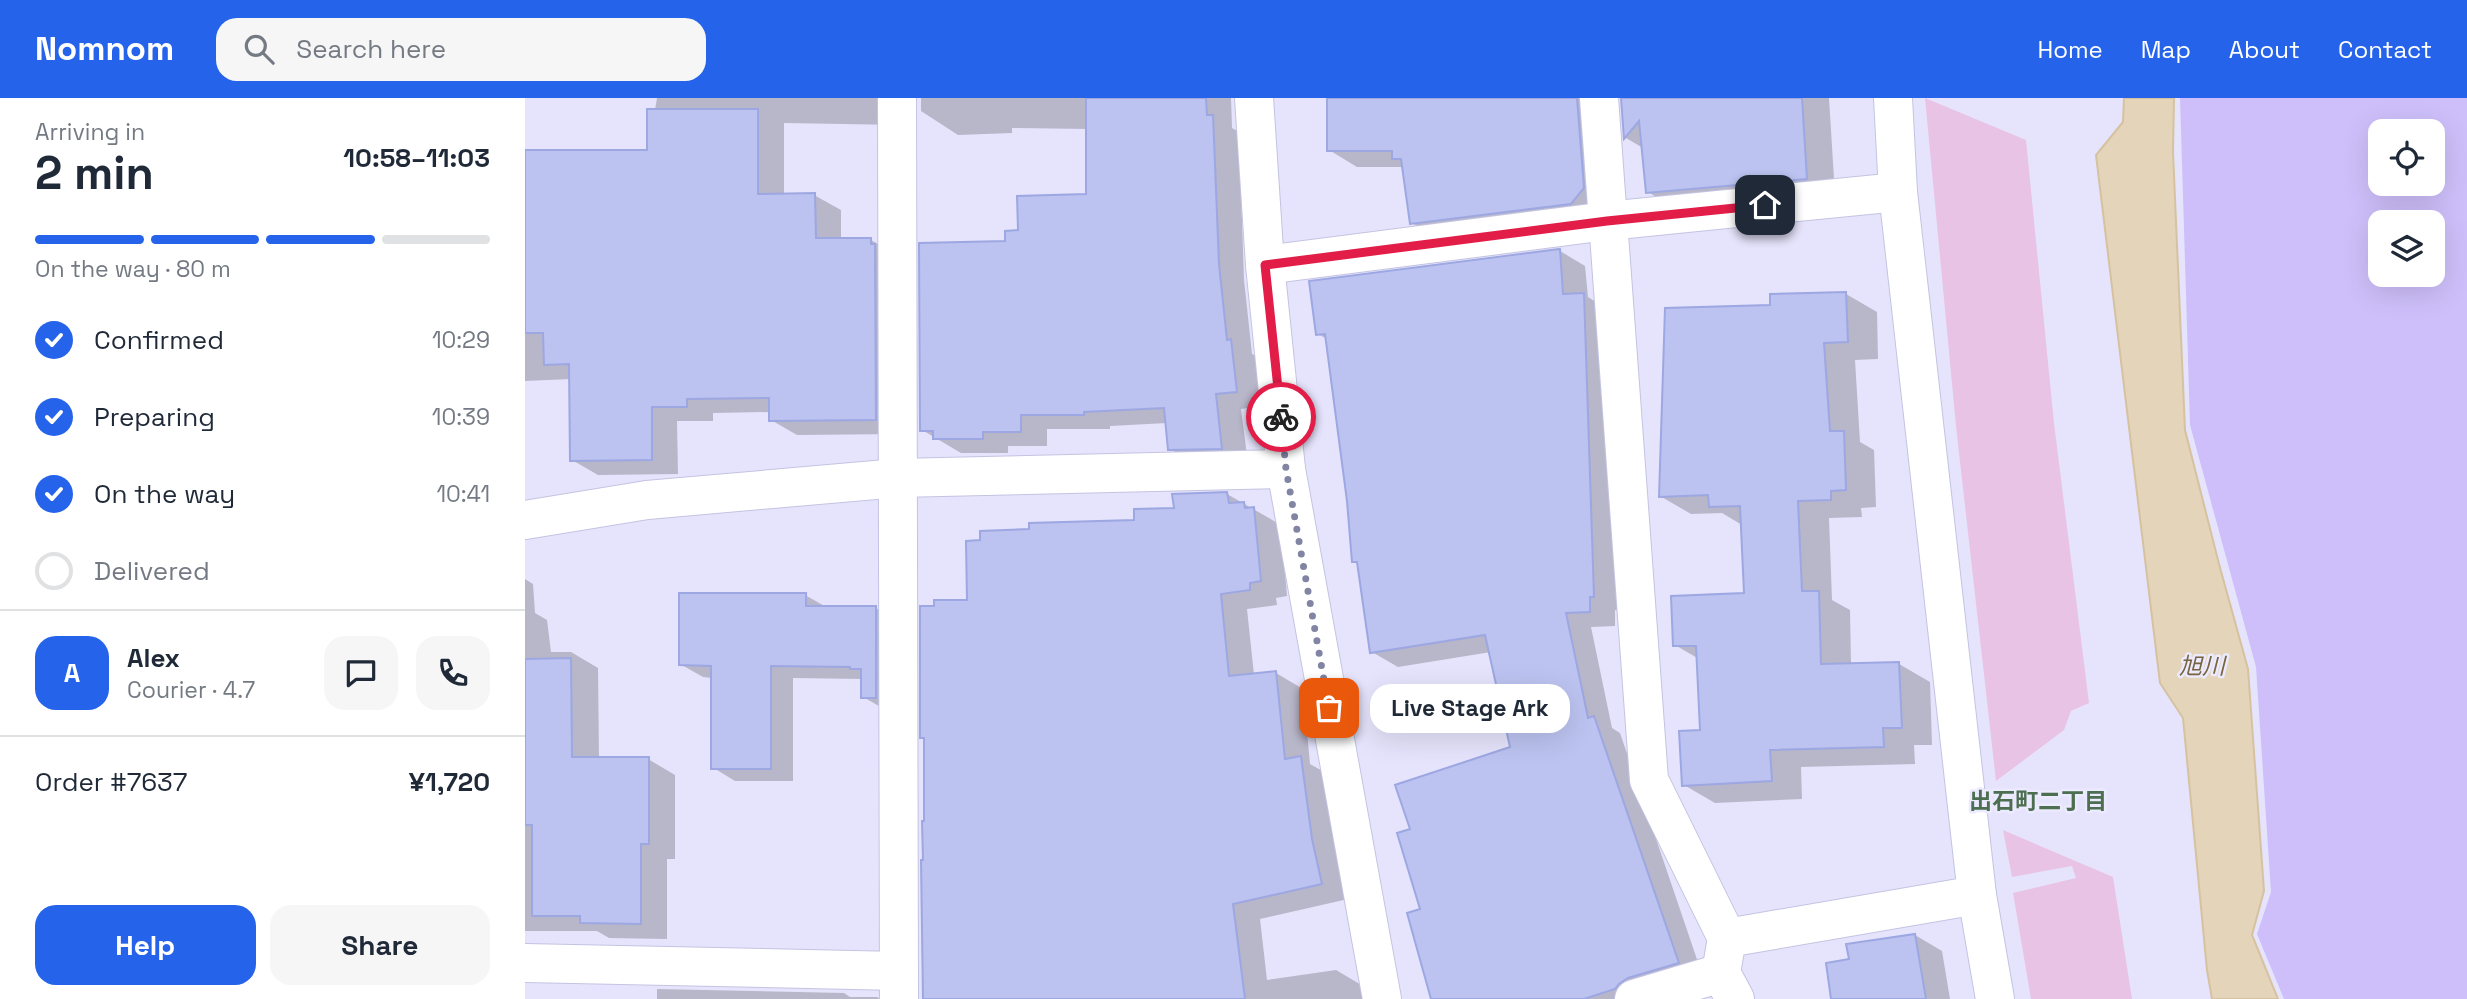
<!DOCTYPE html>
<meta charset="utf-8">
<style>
:root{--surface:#fff;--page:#f6f6f7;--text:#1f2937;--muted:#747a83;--line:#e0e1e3;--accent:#2563eb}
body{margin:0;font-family:"Space Grotesk","Noto Sans JP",sans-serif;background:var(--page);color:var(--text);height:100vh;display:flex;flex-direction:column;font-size:26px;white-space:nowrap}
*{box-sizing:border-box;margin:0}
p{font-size:23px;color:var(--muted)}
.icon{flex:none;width:38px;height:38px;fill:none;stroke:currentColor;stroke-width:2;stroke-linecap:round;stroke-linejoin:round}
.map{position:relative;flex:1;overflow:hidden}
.side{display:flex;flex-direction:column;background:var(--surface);width:525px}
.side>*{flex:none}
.tools{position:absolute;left:1843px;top:21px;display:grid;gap:14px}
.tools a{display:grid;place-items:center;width:77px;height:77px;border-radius:14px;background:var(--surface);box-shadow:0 7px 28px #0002;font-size:35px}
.pin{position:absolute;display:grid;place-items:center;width:60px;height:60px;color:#fff;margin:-30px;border-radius:14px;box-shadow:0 4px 10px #0006}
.courier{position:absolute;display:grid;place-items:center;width:70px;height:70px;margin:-35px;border:5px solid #e11d48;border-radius:50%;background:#fff;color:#222;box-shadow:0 2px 9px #0007}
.bubble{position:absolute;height:49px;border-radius:21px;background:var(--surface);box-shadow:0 7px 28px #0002;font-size:23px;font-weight:700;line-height:49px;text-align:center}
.headline em{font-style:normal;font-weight:700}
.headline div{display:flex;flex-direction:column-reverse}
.headline{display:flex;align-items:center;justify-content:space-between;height:119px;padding:0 35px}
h1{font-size:46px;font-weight:700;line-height:52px}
.bar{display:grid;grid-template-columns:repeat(4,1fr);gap:10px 7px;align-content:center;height:84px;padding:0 35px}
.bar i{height:9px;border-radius:5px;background:var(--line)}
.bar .current{background:var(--accent)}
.bar p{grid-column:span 4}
.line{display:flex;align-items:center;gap:18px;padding:0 35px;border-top:2px solid var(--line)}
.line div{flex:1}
.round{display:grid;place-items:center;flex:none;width:74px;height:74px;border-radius:21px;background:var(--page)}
ol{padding:0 35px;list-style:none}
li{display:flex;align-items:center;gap:21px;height:77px}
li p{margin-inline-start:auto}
li .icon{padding:7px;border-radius:50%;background:var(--accent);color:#fff;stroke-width:4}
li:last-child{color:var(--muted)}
li i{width:38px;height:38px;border:4px solid var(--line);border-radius:50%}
.primary-button{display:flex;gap:14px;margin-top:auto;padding:14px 35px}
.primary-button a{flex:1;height:80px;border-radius:21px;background:var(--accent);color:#fff;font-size:28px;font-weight:700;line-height:80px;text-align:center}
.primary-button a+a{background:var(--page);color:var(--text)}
header{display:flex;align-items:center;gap:42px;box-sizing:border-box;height:98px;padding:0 35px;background:var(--accent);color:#fff}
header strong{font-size:33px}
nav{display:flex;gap:38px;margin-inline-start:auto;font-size:24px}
.search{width:490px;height:63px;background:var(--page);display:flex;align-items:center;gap:18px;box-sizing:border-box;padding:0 24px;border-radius:21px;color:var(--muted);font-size:26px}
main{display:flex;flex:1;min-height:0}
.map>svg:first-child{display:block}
</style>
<header>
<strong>Nomnom</strong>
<div class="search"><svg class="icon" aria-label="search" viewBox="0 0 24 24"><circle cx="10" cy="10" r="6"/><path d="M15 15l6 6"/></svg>Search here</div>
<nav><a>Home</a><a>Map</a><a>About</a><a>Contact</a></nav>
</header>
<main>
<section class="side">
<div class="headline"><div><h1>2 min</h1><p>Arriving in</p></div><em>10:58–11:03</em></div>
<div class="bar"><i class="current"></i><i class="current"></i><i class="current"></i><i></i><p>On the way · 80 m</p></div>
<ol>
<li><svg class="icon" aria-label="check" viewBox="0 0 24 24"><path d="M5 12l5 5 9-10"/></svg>Confirmed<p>10:29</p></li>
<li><svg class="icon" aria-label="check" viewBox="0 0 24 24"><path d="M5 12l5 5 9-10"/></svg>Preparing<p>10:39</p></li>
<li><svg class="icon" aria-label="check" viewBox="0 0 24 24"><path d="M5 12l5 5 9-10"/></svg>On the way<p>10:41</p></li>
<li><i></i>Delivered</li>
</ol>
<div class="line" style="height:126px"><b class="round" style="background:var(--accent);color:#fff">A</b><div><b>Alex</b><p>Courier · 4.7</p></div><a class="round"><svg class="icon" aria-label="chat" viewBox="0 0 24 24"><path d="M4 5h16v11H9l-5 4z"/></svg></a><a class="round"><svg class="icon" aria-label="phone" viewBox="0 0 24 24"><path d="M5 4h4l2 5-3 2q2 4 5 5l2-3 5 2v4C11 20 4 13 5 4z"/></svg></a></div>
<div class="line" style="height:91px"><div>Order #7637</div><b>¥1,720</b></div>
<div class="primary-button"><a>Help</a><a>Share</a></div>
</section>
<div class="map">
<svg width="1942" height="901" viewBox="0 0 1942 901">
<rect width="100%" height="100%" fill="#e6e4fc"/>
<g fill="#e9c3e6">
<polygon points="1400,0 1501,42 1529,325 1564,605 1546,613 1539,632 1471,683 1431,328"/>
<polygon points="1478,732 1588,779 1607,901 1506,901 1488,795 1551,780 1547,768 1487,779"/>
</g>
<path fill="#cebffa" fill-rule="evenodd" d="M1655,0H1942V901H1759L1732,836L1746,794L1731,569L1665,327ZM1855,33H1908V86H1855ZM1855,124H1908V177H1855Z"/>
<polygon fill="#e4d4b9" stroke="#d6c2a0" stroke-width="2" points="1599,0 1649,0 1648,54 1660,332 1694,466 1723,571 1739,793 1727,837 1753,901 1687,901 1682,872 1658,620 1635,585 1571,57 1598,24"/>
<g fill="#0003">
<polygon points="132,0 383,0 376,27 259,25 259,97 289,97 316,112 316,142 346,142 372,157 376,336 272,337 246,322 246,314 188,315 188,323 152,323 153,376 73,377 47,362 46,281 0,283 0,53 123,54"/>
<polygon points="396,0 706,0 707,30 714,34 719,182 727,256 732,258 737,308 716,311 723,365 671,366 645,351 642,325 585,328 585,331 522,331 522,348 483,348 483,355 436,355 397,332 482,145 495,134 563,98 563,31 487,30 487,35 433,37 396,13"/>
<polygon points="804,0 1088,0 1087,107 915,142 887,125 879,69 832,69 804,52"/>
<polygon points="1098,0 1304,0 1310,97 1151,111 1123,94 1118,50 1101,40"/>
<polygon points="1035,153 1060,168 1063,199 1084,212 1094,512 1090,512 1090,528 1066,529 1087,630 1095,635 1178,879 1118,901 906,901 898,874 900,873 897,812 887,732 987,650 966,554 873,569 847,554 833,466 829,463 824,403 802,241 793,236"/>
<polygon points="1321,196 1352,214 1353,261 1330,262 1335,344 1349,352 1351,409 1336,410 1337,419 1304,420 1307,502 1325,512 1326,567 1374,566 1405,584 1407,647 1389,647 1390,666 1276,669 1277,701 1190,705 1159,687 1177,634 1174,561 1150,547 1220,497 1217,427 1197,415 1166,416 1135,398 1247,209"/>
<polygon points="702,396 756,427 762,498 751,500 752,507 722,511 729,577 751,575 778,591 785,666 803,676 823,801 735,821 742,882 811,872 838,888 840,901 397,901 400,898 401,642 397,639 444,503 611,423"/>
<polygon points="0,481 8,486 10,515 22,522 26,554 46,554 73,570 74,661 123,661 150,677 150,761 142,761 142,841 84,840 72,833 0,833"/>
<polygon points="280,497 303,510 351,510 374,523 361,612 338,599 338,581 268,580 268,683 210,683 187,669 187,580 178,579 155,566"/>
<polygon points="1390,837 1417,853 1425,901 1308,901 1326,863"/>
<polygon points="132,891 319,895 325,899 352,899 355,901 132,901"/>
</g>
<g fill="#bcc3f0" stroke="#9da7e2" stroke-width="2">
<polygon points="561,0 681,0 682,17 688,17 694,166 702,242 706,241 712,294 691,296 697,351 643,352 639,310 559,314 559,317 496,317 496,334 458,334 458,341 408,341 408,333 395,333 394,145 480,143 480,133 493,132 492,98 561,96"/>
<polygon points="802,0 1052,0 1059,90 1046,106 885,126 876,61 867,61 867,53 802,53"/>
<polygon points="1096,0 1277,0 1282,81 1121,95 1114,23 1099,41"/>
<polygon points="122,11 233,11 233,96 290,95 291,140 346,140 346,146 350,146 351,322 244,323 244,300 162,301 162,309 127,309 127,362 45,363 44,266 19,267 18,235 0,235 0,52 122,52"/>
<polygon points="1035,151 1038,196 1059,195 1069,499 1065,499 1065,514 1041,515 1063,620 1069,618 1154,865 1103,880 1094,886 1090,891 1059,901 906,901 882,815 895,811 872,735 885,731 870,687 985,649 960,537 845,555 832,464 827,464 822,403 800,236 791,237 784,183"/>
<polygon points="1321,194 1323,244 1299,245 1305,333 1319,333 1321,392 1306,393 1306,402 1273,403 1277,493 1294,493 1296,566 1374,564 1377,630 1358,630 1359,649 1245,652 1247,683 1157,688 1154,633 1175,632 1171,548 1148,548 1146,498 1219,495 1215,408 1184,409 1183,397 1134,399 1140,210 1245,207 1245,196"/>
<polygon points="702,394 704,405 719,404 720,410 729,409 736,483 725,485 725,492 696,496 704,578 751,573 760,661 776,658 787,741 797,786 708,806 720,901 398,901 396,762 398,762 397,723 399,723 399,640 395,640 395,508 409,508 409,502 442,502 441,443 455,442 455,433 504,431 504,425 609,422 609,411 649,410 647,396"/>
<polygon points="154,495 281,495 281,508 351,508 351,600 336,600 336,571 325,571 325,569 246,568 246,671 186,671 186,568 154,567"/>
<polygon points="46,560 47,659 124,659 124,746 116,746 116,826 55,825 55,818 7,818 7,727 0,727 0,561"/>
<polygon points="1390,836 1401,901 1306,901 1301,865 1324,861 1321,846"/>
</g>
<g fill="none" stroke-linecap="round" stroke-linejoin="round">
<g stroke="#c3c4e2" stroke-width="40">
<g id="minor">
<polyline points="372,0 374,901"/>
<polyline points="729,0 740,167 761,371 857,901"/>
<polyline points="1074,0 1124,682 1202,840 1196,875 1210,901"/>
<polyline points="1368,0 1373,94 1452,797 1470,901"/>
<polyline points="740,167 1082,123 1373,94"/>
<polyline points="0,422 122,402 373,380 761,371"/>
<polyline points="1202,840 1452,797"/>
<polyline points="0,865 374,873"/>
<polyline points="1109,901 1196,875"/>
</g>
</g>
<use href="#minor" stroke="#fff" stroke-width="38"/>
</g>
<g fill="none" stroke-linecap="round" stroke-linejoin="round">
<polyline stroke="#8184a3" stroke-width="7" stroke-dasharray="0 12.6" points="756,319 761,371 804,610"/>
<polyline stroke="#e11d48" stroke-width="9" points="756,319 740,167 1082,123 1240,107"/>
</g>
<g text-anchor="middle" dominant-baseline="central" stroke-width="5" stroke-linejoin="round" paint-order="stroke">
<g font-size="23" font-style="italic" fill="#78643f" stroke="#eceafe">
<text x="1677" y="568">旭川</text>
</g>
<g font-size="23" font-weight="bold" fill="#4c6f51" stroke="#eceafe">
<text x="1513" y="703">出石町二丁目</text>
</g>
</g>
</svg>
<div class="tools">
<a><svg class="icon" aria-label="locate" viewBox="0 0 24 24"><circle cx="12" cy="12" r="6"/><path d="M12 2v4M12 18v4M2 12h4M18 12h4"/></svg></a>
<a><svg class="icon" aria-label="layers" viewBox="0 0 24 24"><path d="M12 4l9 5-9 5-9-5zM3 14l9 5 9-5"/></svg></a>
</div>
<div class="pin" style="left:804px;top:610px;background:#ea580c"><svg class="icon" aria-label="bag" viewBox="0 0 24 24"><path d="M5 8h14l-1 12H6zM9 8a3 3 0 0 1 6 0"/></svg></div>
<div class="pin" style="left:1240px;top:107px;background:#1f2937"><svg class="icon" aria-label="home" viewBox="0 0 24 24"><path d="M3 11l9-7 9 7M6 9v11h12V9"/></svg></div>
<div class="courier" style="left:756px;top:319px"><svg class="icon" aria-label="bike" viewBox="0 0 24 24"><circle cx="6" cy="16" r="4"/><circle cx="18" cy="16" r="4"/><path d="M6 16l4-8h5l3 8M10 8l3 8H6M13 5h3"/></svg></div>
<div class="bubble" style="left:845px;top:586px;width:200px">Live Stage Ark</div>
</div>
</main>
